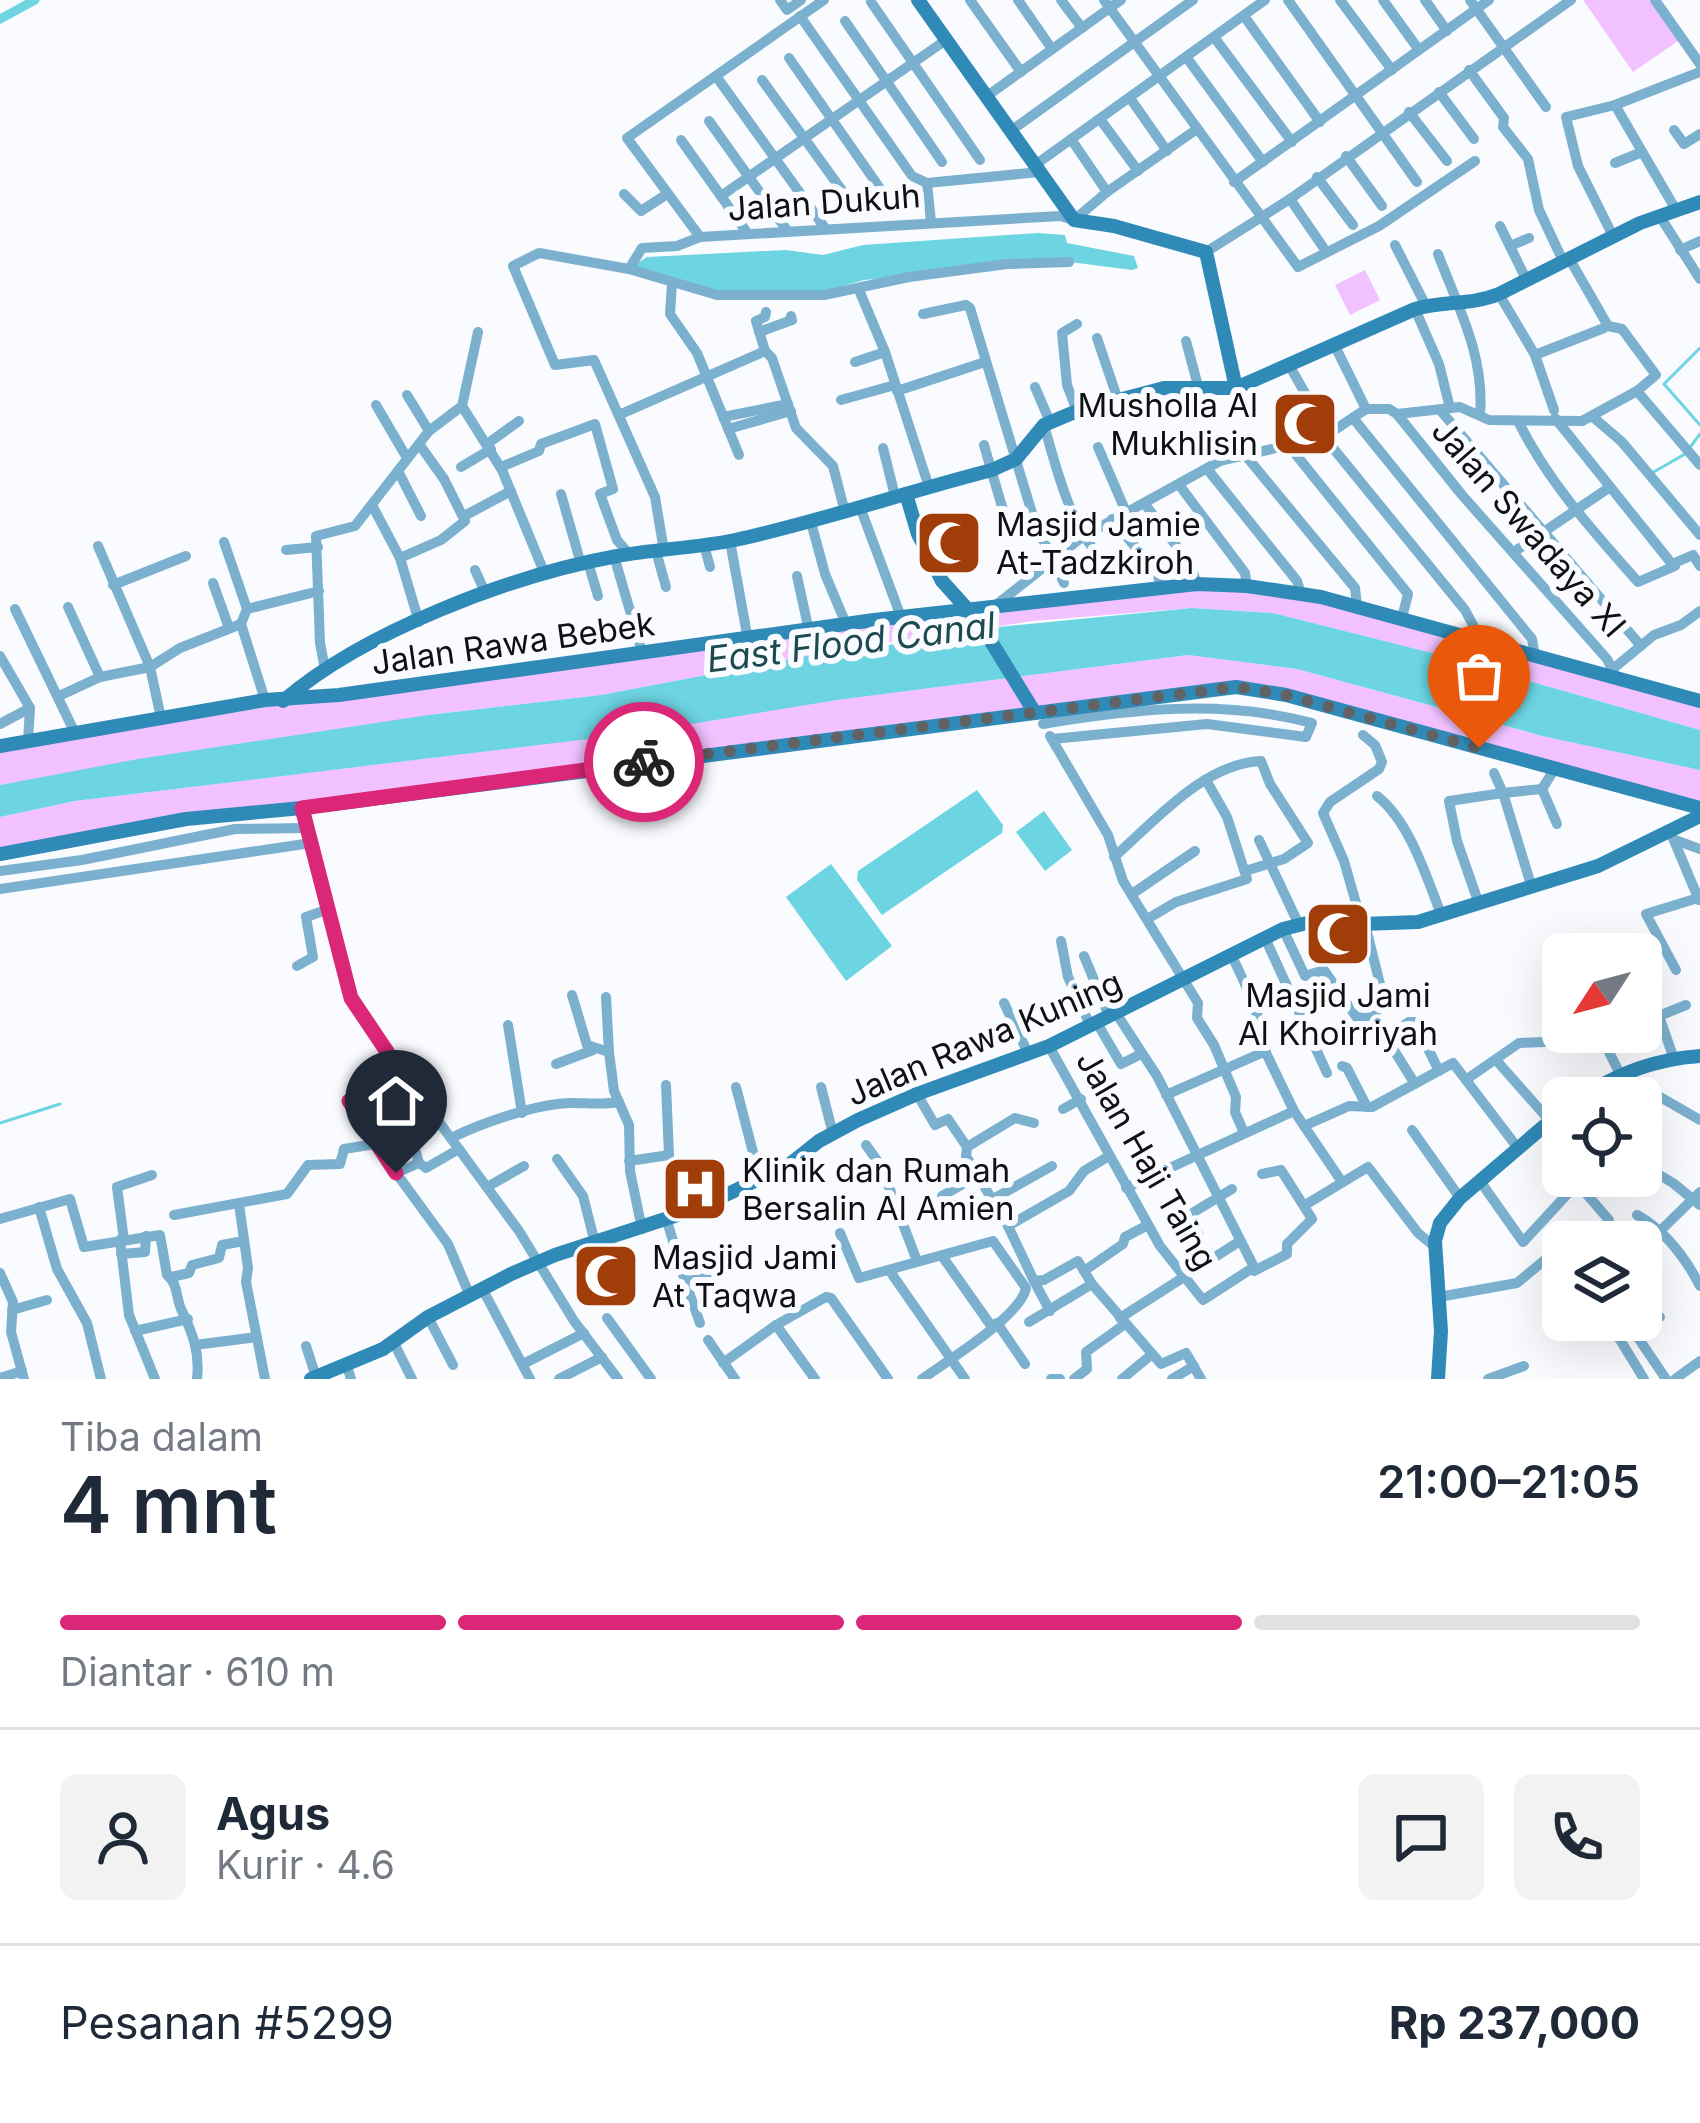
<!DOCTYPE html>
<html lang="id">
<meta charset="utf-8">
<style>
:root{--surface:#fff;--page:#f2f2f3;--text:#1f2937;--muted:#747a83;--line:#e0e1e3;--accent:#db2777}
body{margin:0;font-family:Inter,sans-serif;background:var(--page);color:var(--text);height:100vh;display:flex;flex-direction:column;font-size:45px;white-space:nowrap}
*{box-sizing:border-box;margin:0}
p{font-size:39px;color:var(--muted)}
.icon{flex:none;width:66px;height:66px;fill:none;stroke:currentColor;stroke-width:2;stroke-linecap:round;stroke-linejoin:round}
.map{position:relative;height:1379px;overflow:hidden}
.sheet{display:flex;flex-direction:column;background:var(--surface);flex:1}
.sheet>*{flex:none}
.needle{width:78px;rotate:234deg}
.controls{position:absolute;left:1542px;top:933px;display:grid;gap:24px}
.controls a{display:grid;place-items:center;width:120px;height:120px;border-radius:18px;background:var(--surface);box-shadow:0 12px 48px #0002;font-size:60px}
.pin{position:absolute;display:grid;place-items:center;width:102px;height:102px;color:#fff;margin:-123px -51px;border-radius:50% 50% 50% 0;rotate:-45deg;box-shadow:0 0 12px #0007}
.pin .icon{rotate:45deg}
.courier{position:absolute;display:grid;place-items:center;width:120px;height:120px;margin:-60px;border:9px solid #db2777;border-radius:50%;background:#fff;color:#222;box-shadow:0 3px 15px #0007}
.headline em{font-style:normal;font-weight:600}
.headline div{display:flex;flex-direction:column-reverse}
.headline{display:flex;align-items:center;justify-content:space-between;height:204px;padding:0 60px}
h1{font-size:78px;font-weight:600;line-height:90px}
.bar{display:grid;grid-template-columns:repeat(4,1fr);gap:18px 12px;align-content:center;height:144px;padding:0 60px}
.bar i{height:15px;border-radius:9px;background:var(--line)}
.bar .active{background:var(--accent)}
.bar p{grid-column:span 4}
.line{display:flex;align-items:center;gap:30px;padding:0 60px;border-top:3px solid var(--line)}
.line div{flex:1}
.round{display:grid;place-items:center;flex:none;width:126px;height:126px;border-radius:18px;background:var(--page)}
.map>svg:first-child{display:block}
</style>
<div class="map">
<svg width="1700" height="1379" viewBox="0 0 1700 1379">
<rect width="100%" height="100%" fill="#f9fbfe"/>
<g fill="#f1c2ff">
<polygon points="1583,0 1649,0 1678,41 1633,72"/>
<polygon points="1365,270 1380,300 1350,315 1335,285"/>
<polygon points="1162,589 1301,593 1700,701 1700,730 1432,653 1273,613 1192,608 1033,621 843,649 601,695 436,714 0,785 0,746 265,700"/>
<polygon points="1188,655 1297,669 1538,735 1700,770 1700,808 1250,688 284,809 0,854 0,817 75,801 545,744 836,700"/>
</g>
<g fill="#6dd4e2">
<polygon points="1038,233 1065,235 1067,243 1134,256 1138,268 1132,270 1070,262 864,280 815,294 724,295 638,269 636,264 647,257 786,250 823,255 863,245"/>
<polygon points="1192,608 1273,613 1432,653 1700,730 1700,770 1542,736 1297,669 1188,655 837,700 630,734 75,801 0,817 0,785 138,759 428,715 601,695 843,649 898,644 978,629"/>
<polygon points="977,790 1003,825 1002,833 882,915 857,880 858,871"/>
<polygon points="1044,811 1072,850 1045,871 1016,832"/>
<polygon points="831,864 892,946 846,981 786,897"/>
</g>
<g fill="none" stroke-linecap="round" stroke-linejoin="round">
<g stroke="#6dd4e2" stroke-width="3">
<polyline points="1700,348 1664,384 1700,425"/>
<polyline points="1691,446 1700,434"/>
<polyline points="1652,473 1685,454"/>
<polyline points="0,1123 60,1104"/>
</g>
<polyline stroke="#6dd4e2" stroke-width="9" points="0,19 35,0"/>
<g stroke="#7bb0cf" stroke-width="10">
<polyline points="780,0 787,10 801,0"/>
<polyline points="824,0 627,138 700,237 1060,216 1074,220 1107,192 1197,129"/>
<polyline points="970,0 1021,72"/>
<polyline points="1018,0 1052,49"/>
<polyline points="1061,0 1082,28"/>
<polyline points="1104,0 1298,267 1379,226 1475,161"/>
<polyline points="1288,0 1417,182"/>
<polyline points="1340,0 1392,70"/>
<polyline points="1383,0 1419,50"/>
<polyline points="1425,0 1447,31"/>
<polyline points="1470,0 1546,107"/>
<polyline points="1655,0 1700,64"/>
<polyline points="871,2 980,160"/>
<polyline points="800,16 912,176 927,183 931,222"/>
<polyline points="1244,16 1320,122"/>
<polyline points="845,21 942,162"/>
<polyline points="1214,37 1292,142"/>
<polyline points="789,58 884,194"/>
<polyline points="1187,58 1263,162"/>
<polyline points="1469,70 1504,118 1503,127 1528,159 1539,210 1563,261"/>
<polyline points="716,76 825,228"/>
<polyline points="762,80 846,196"/>
<polyline points="1439,92 1474,139"/>
<polyline points="987,96 1121,0"/>
<polyline points="1130,98 1167,151"/>
<polyline points="1615,105 1676,210"/>
<polyline points="1409,112 1447,161"/>
<polyline points="1100,119 1138,171"/>
<polyline points="709,121 786,229"/>
<polyline points="1012,130 1193,0"/>
<polyline points="1674,130 1684,144 1700,134"/>
<polyline points="1071,139 1107,192"/>
<polyline points="681,140 748,234"/>
<polyline points="1346,156 1382,206"/>
<polyline points="1615,163 1642,152"/>
<polyline points="1035,165 1265,0"/>
<polyline points="1317,177 1353,225"/>
<polyline points="1234,182 1489,0"/>
<polyline points="927,183 1040,172"/>
<polyline points="624,194 641,211 667,194"/>
<polyline points="721,196 946,40"/>
<polyline points="1290,199 1323,247"/>
<polyline points="1659,215 1700,279"/>
<polyline points="1500,226 1526,279"/>
<polyline points="1613,236 1578,166 1566,117 1615,105 1700,72"/>
<polyline points="700,237 677,246 642,248 629,269 717,295 824,295 909,277 1007,264 1069,262"/>
<polyline points="1395,245 1426,306"/>
<polyline points="1510,246 1529,238"/>
<polyline points="1680,250 1700,241"/>
<polyline points="1206,252 1290,199 1571,0"/>
<path d="M1438,254C1458,307 1485,356 1480,415"/>
<polyline points="629,269 539,253 513,266 555,365 594,360 655,497 664,551"/>
<polyline points="672,283 670,314 697,353 739,455"/>
<polyline points="859,290 885,352 929,487"/>
<polyline points="1499,294 1535,355 1554,410"/>
<polyline points="1415,309 1439,364 1450,408"/>
<polyline points="766,312 765,317 756,321 765,351 772,358 796,428 833,466 845,512"/>
<polyline points="923,314 966,305 970,308 1035,523 1064,583"/>
<polyline points="1077,324 1062,333 1067,385 1077,411"/>
<polyline points="478,332 462,406 502,470 544,572"/>
<polyline points="759,332 792,320 791,316"/>
<polyline points="1097,338 1118,400"/>
<polyline points="1186,341 1198,386"/>
<polyline points="1334,344 1366,409"/>
<polyline points="1535,355 1604,328"/>
<polyline points="855,362 885,352"/>
<polyline points="1289,365 1329,435"/>
<polyline points="1035,387 1050,422"/>
<polyline points="897,391 985,362"/>
<polyline points="1637,391 1700,465"/>
<polyline points="407,395 429,431"/>
<polyline points="841,400 895,385"/>
<polyline points="376,405 407,458"/>
<polyline points="1440,410 1641,646"/>
<polyline points="621,414 765,351"/>
<polyline points="1397,414 1462,495 1607,659 1617,679"/>
<polyline points="723,417 788,404"/>
<polyline points="1593,417 1622,442 1700,535"/>
<polyline points="1353,418 1532,639 1535,656"/>
<polyline points="1555,418 1672,564 1693,555 1700,566"/>
<path d="M1518,421C1548,482 1593,531 1638,582L1675,566"/>
<path d="M1044,425C1059,478 1070,525 1107,567"/>
<polyline points="728,429 791,411"/>
<polyline points="1324,437 1465,610 1481,640"/>
<polyline points="487,444 519,421"/>
<polyline points="984,445 1005,517"/>
<polyline points="1289,446 1408,594 1402,618"/>
<polyline points="1098,447 1126,512"/>
<polyline points="883,448 895,496"/>
<polyline points="1246,456 1355,588 1357,606"/>
<polyline points="461,467 491,449"/>
<polyline points="501,467 539,451 541,444 595,424 613,489 600,494 617,540 629,554"/>
<polyline points="1208,470 1297,581 1301,593"/>
<polyline points="398,471 421,516"/>
<polyline points="1180,486 1245,573 1247,586"/>
<polyline points="561,494 581,564"/>
<polyline points="1144,503 1190,564 1197,584"/>
<polyline points="372,505 400,558 419,622"/>
<polyline points="860,507 901,617"/>
<polyline points="464,516 511,491"/>
<polyline points="1112,519 1157,573 1162,589"/>
<polyline points="811,522 825,574 846,624"/>
<polyline points="730,541 748,640"/>
<polyline points="224,542 247,609"/>
<polyline points="704,545 710,567"/>
<polyline points="98,546 150,667 161,718"/>
<polyline points="286,550 318,547"/>
<polyline points="656,551 666,587"/>
<polyline points="1514,552 1610,487"/>
<polyline points="614,556 642,652"/>
<polyline points="400,558 441,540 465,521 444,479 419,444"/>
<polyline points="588,562 598,596"/>
<polyline points="475,570 485,592"/>
<polyline points="797,576 809,631"/>
<polyline points="213,583 229,628"/>
<polyline points="113,585 186,556"/>
<polyline points="996,605 1082,537 1220,461 1324,437 1366,409 1389,409 1397,414 1460,407 1489,420 1582,421 1637,391 1656,375 1622,329 1608,326 1569,258"/>
<polyline points="68,607 100,677"/>
<polyline points="15,609 75,733"/>
<polyline points="0,656 30,708 28,741"/>
<polyline points="1614,668 1654,635 1681,625 1700,611"/>
<polyline points="325,669 320,643 316,536 355,526 429,431 462,406"/>
<polyline points="59,696 100,677 150,667 180,648 241,624"/>
<polyline points="265,700 241,624 247,609 319,591"/>
<polyline points="0,724 30,708"/>
<path d="M1043,724C1133,709 1222,699 1312,723L1306,737L1207,724L1052,739"/>
<polyline points="1050,736 1108,835 1123,881 1198,1003 1197,1018 1214,1045 1236,1097 1235,1112 1244,1133"/>
<polyline points="1494,773 1503,793 1542,789 1554,770"/>
<polyline points="1542,789 1557,824"/>
<path d="M1377,796C1410,822 1426,876 1441,914"/>
<polyline points="302,808 356,1009 519,1231 574,1321 618,1379"/>
<polyline points="1670,831 1699,900"/>
<polyline points="1259,840 1299,925"/>
<polyline points="1675,840 1700,849"/>
<path d="M1114,857C1156,820 1203,764 1261,761L1270,784L1308,843L1284,859L1245,871"/>
<polyline points="0,871 82,860 235,829 307,828"/>
<polyline points="0,889 311,843"/>
<polyline points="1132,894 1195,851"/>
<polyline points="1479,904 1457,841 1449,801 1503,793 1532,888"/>
<polyline points="1149,918 1176,902 1247,879 1227,817 1206,780"/>
<polyline points="1362,924 1344,861 1323,813 1330,802 1379,769 1382,762 1375,745 1363,735"/>
<polyline points="1365,924 1385,1004 1372,1015 1415,1084"/>
<polyline points="1283,929 1305,976 1324,970 1357,1018 1372,1015"/>
<polyline points="1265,938 1327,1073"/>
<polyline points="1061,941 1068,977 1090,1025"/>
<polyline points="1084,956 1109,1016"/>
<polyline points="1232,956 1258,1012 1252,1024 1294,1111 1342,1182"/>
<polyline points="297,966 313,957 306,917 329,909"/>
<polyline points="1676,970 1646,914 1698,898"/>
<polyline points="572,995 587,1045 609,1052 614,1091 629,1125 630,1171 642,1229"/>
<polyline points="606,997 609,1052"/>
<polyline points="1004,1003 1028,1053"/>
<polyline points="1097,1023 1121,1064 1141,1054"/>
<polyline points="508,1025 522,1113"/>
<polyline points="1599,1032 1622,1078"/>
<polyline points="1387,1037 1409,1022 1415,1022 1439,1071"/>
<polyline points="1049,1046 1160,1246 1203,1300 1254,1267 1157,1076 1116,1013"/>
<polyline points="1674,1059 1659,1016 1686,1005"/>
<polyline points="1496,1060 1549,1120"/>
<polyline points="556,1064 593,1050"/>
<polyline points="1342,1066 1347,1068 1367,1107"/>
<polyline points="401,1071 349,1101 375,1144 448,1244 470,1296"/>
<polyline points="1467,1079 1519,1043 1544,1042"/>
<polyline points="1604,1086 1648,1090 1700,1120"/>
<polyline points="736,1087 760,1179"/>
<polyline points="821,1087 833,1134"/>
<polyline points="917,1094 935,1125 948,1119 967,1147 966,1156 1008,1226 1034,1281 1044,1280 1078,1261 1092,1284 1161,1364 1186,1353 1201,1379"/>
<polyline points="1166,1095 1266,1051"/>
<polyline points="1063,1109 1081,1099"/>
<polyline points="1304,1126 1349,1106 1372,1107 1453,1063 1517,1147"/>
<polyline points="1412,1130 1460,1198"/>
<path d="M451,1138C482,1123 538,1103 572,1103C588,1103 601,1105 619,1102"/>
<polyline points="866,1145 881,1166 917,1261"/>
<polyline points="377,1147 412,1138 419,1163 396,1173"/>
<polyline points="967,1147 1015,1118 1034,1123"/>
<polyline points="557,1159 583,1196 595,1243"/>
<polyline points="629,1161 669,1155 666,1085"/>
<polyline points="419,1163 426,1168 459,1149"/>
<polyline points="1641,1164 1673,1183 1700,1205"/>
<polyline points="1480,1181 1523,1242 1584,1176"/>
<polyline points="1577,1183 1609,1220"/>
<polyline points="487,1187 524,1166"/>
<polyline points="1126,1188 1294,1111"/>
<polyline points="942,1196 977,1176"/>
<polyline points="993,1199 1052,1166"/>
<polyline points="239,1204 248,1268 246,1282 265,1379"/>
<polyline points="1305,1205 1368,1167 1418,1233 1435,1247"/>
<polyline points="39,1207 57,1269 87,1323 101,1379"/>
<polyline points="174,1215 287,1194 308,1165 340,1164 344,1149 375,1144"/>
<path d="M1637,1215C1666,1231 1685,1257 1700,1286"/>
<path d="M0,1219L70,1199L84,1247L160,1235L167,1275C179,1285 175,1297 182,1311C193,1334 200,1353 197,1379"/>
<polyline points="667,1221 685,1281 723,1270"/>
<polyline points="1008,1226 1069,1191 1084,1171 1109,1156"/>
<polyline points="1660,1231 1700,1192"/>
<path d="M840,1233L859,1278L993,1241L1026,1288C1021,1316 947,1361 922,1379"/>
<polyline points="1199,1236 1189,1215 1232,1189"/>
<polyline points="120,1240 129,1315 155,1379"/>
<polyline points="124,1240 117,1187 152,1175"/>
<polyline points="121,1254 145,1252 146,1236"/>
<polyline points="942,1256 992,1327"/>
<polyline points="889,1270 965,1379"/>
<polyline points="1084,1271 1123,1244 1125,1237 1148,1225"/>
<polyline points="1254,1271 1287,1254 1287,1244 1312,1219 1281,1170 1262,1174"/>
<polyline points="0,1273 13,1302 11,1332 24,1379"/>
<polyline points="171,1277 189,1273 192,1265 219,1258 222,1245 244,1241"/>
<polyline points="685,1281 700,1323"/>
<polyline points="1034,1281 1050,1311"/>
<polyline points="483,1290 530,1379"/>
<polyline points="1439,1297 1517,1283 1553,1253 1563,1263"/>
<polyline points="12,1310 47,1300"/>
<polyline points="428,1317 453,1365"/>
<polyline points="607,1318 651,1379"/>
<polyline points="1120,1318 1240,1241"/>
<polyline points="1601,1320 1606,1331 1619,1338 1644,1379"/>
<polyline points="1626,1320 1666,1379"/>
<polyline points="1029,1322 1092,1284"/>
<polyline points="997,1323 1025,1364"/>
<polyline points="776,1325 815,1379"/>
<polyline points="135,1331 188,1319"/>
<polyline points="1634,1332 1660,1317"/>
<polyline points="708,1340 735,1379"/>
<polyline points="394,1343 412,1379"/>
<polyline points="195,1345 257,1337"/>
<polyline points="306,1346 316,1377"/>
<polyline points="723,1363 776,1325 826,1297 831,1298 888,1379"/>
<polyline points="523,1364 584,1333"/>
<polyline points="347,1366 351,1379"/>
<polyline points="0,1378 22,1371"/>
<polyline points="559,1379 602,1357"/>
<polyline points="1051,1379 1060,1379"/>
<polyline points="1074,1379 1087,1369 1086,1352 1125,1324"/>
<polyline points="1122,1379 1151,1355"/>
<polyline points="1172,1379 1194,1366"/>
<polyline points="1488,1379 1524,1366"/>
<polyline points="1675,1379 1700,1361"/>
</g>
<g stroke="#308ab7" stroke-width="14">
<polyline points="918,0 1074,220 1114,226 1206,252 1236,388"/>
<polyline points="906,494 918,534 942,581 979,622 1035,713"/>
<path d="M283,701C364,631 513,575 617,556C656,549 696,548 735,540C822,521 906,492 992,470L1016,459L1044,425L1077,411L1164,388H1236L1415,309C1443,301 1472,305 1499,294L1640,223L1700,202"/>
<polyline points="0,746 265,700 339,695 874,620 1197,584 1247,586 1321,597 1700,701"/>
<polyline points="0,854 186,819 302,808 1236,687 1286,695 1700,808"/>
<path d="M1581,1098C1617,1073 1656,1059 1700,1056"/>
<polyline points="311,1379 383,1349 428,1317 511,1274 555,1255 699,1208 790,1164 819,1141 858,1120 917,1094 1049,1046 1283,929 1319,920 1362,924 1418,922 1598,866 1700,816"/>
<polyline points="1438,1379 1441,1331 1435,1241 1440,1223 1460,1198 1563,1110"/>
</g>
</g>
<g fill="none" stroke-linecap="round" stroke-linejoin="round">
<polyline stroke="#616264" stroke-width="12" stroke-dasharray="0 21.6" points="644,762 1236,687 1282,694 1479,748"/>
<polyline stroke="#db2777" stroke-width="15" points="396,1173 349,1101 400,1071 351,998 302,808 644,762"/>
</g>
<defs>
<g id="mosque-square" transform="scale(3.45)"><rect x="-9" y="-9" width="18" height="18" rx="4" fill="#a13d09" stroke="#f9fbfe"/><path d="M3.5-4.9A6 6 0 1 0 3.5 4.9A5 5 0 1 1 3.5-4.9Z" fill="#fff"/></g>
<g id="hospital-square" transform="scale(3.45)"><rect x="-9" y="-9" width="18" height="18" rx="4" fill="#a13d09" stroke="#f9fbfe"/><path d="M-5-5h3v3.5h4V-5h3V5h-3V1.5h-4V5h-3Z" fill="#fff"/></g>
</defs>
<g fill-rule="evenodd">
<use href="#mosque-square" x="1305" y="424"/>
<use href="#mosque-square" x="949" y="543"/>
<use href="#mosque-square" x="1338" y="934"/>
<use href="#hospital-square" x="695" y="1189"/>
<use href="#mosque-square" x="606" y="1276"/>
</g>
<g text-anchor="middle" dominant-baseline="central" stroke-width="12" stroke-linejoin="round" paint-order="stroke">
<g font-size="33" fill="#0f1011" stroke="#f9fbfe">
<text transform="translate(824 202) rotate(-4)">Jalan Dukuh</text>
<text transform="translate(1529 528) rotate(49)">Jalan Swadaya XI</text>
<text transform="translate(513 643) rotate(-8)">Jalan Rawa Bebek</text>
<text transform="translate(984 1038) rotate(-23)">Jalan Rawa Kuning</text>
<text transform="translate(1147 1160) rotate(60)">Jalan Haji Taing</text>
</g>
<g font-size="33" fill="#0f1011" stroke="#f9fbfe" text-anchor="start">
<text x="1258" y="405" text-anchor="end">Musholla Al<tspan x="1258" dy="38">Mukhlisin</tspan></text>
<text x="996" y="524">Masjid Jamie<tspan x="996" dy="38">At-Tadzkiroh</tspan></text>
<text x="1338" y="995" text-anchor="middle">Masjid Jami<tspan x="1338" dy="38">Al Khoirriyah</tspan></text>
<text x="742" y="1170">Klinik dan Rumah<tspan x="742" dy="38">Bersalin Al Amien</tspan></text>
<text x="652" y="1257">Masjid Jami<tspan x="652" dy="38">At Taqwa</tspan></text>
</g>
<g font-size="36" font-style="italic" fill="#1c4a50" stroke="#f9fbfe">
<text transform="translate(851 642) rotate(-7)">East Flood Canal</text>
</g>
</g>
</svg>
<div class="controls">
<a><svg class="needle" viewBox="-14 -14 28 28"><path d="M0-13l5 13h-10z" fill="#e53935"/><path d="M0 13l5-13h-10z" fill="#747a83"/></svg></a>
<a><svg class="icon" aria-label="locate" viewBox="0 0 24 24"><circle cx="12" cy="12" r="6"/><path d="M12 2v4M12 18v4M2 12h4M18 12h4"/></svg></a>
<a><svg class="icon" aria-label="layers" viewBox="0 0 24 24"><path d="M12 4l9 5-9 5-9-5zM3 14l9 5 9-5"/></svg></a>
</div>
<div class="pin" style="left:1479px;top:748px;background:#ea580c"><svg class="icon" aria-label="bag" viewBox="0 0 24 24"><path d="M5 8h14l-1 12H6zM9 8a3 3 0 0 1 6 0"/></svg></div>
<div class="pin" style="left:396px;top:1173px;background:#1f2937"><svg class="icon" aria-label="home" viewBox="0 0 24 24"><path d="M3 11l9-7 9 7M6 9v11h12V9"/></svg></div>
<div class="courier" style="left:644px;top:762px"><svg class="icon" aria-label="bike" viewBox="0 0 24 24"><circle cx="6" cy="16" r="4"/><circle cx="18" cy="16" r="4"/><path d="M6 16l4-8h5l3 8M10 8l3 8H6M13 5h3"/></svg></div>
</div>
<section class="sheet">
<div class="headline"><div><h1>4 mnt</h1><p>Tiba dalam</p></div><em>21:00–21:05</em></div>
<div class="bar"><i class="active"></i><i class="active"></i><i class="active"></i><i></i><p>Diantar · 610 m</p></div>
<div class="line" style="height:216px"><a class="round"><svg class="icon" aria-label="person" viewBox="0 0 24 24"><circle cx="12" cy="8" r="4"/><path d="M4 21q1-7 8-7t8 7"/></svg></a><div><b>Agus</b><p>Kurir · 4.6</p></div><a class="round"><svg class="icon" aria-label="chat" viewBox="0 0 24 24"><path d="M4 5h16v11H9l-5 4z"/></svg></a><a class="round"><svg class="icon" aria-label="phone" viewBox="0 0 24 24"><path d="M5 4h4l2 5-3 2q2 4 5 5l2-3 5 2v4C11 20 4 13 5 4z"/></svg></a></div>
<div class="line" style="height:156px"><div>Pesanan #5299</div><b>Rp 237,000</b></div>
</section>
